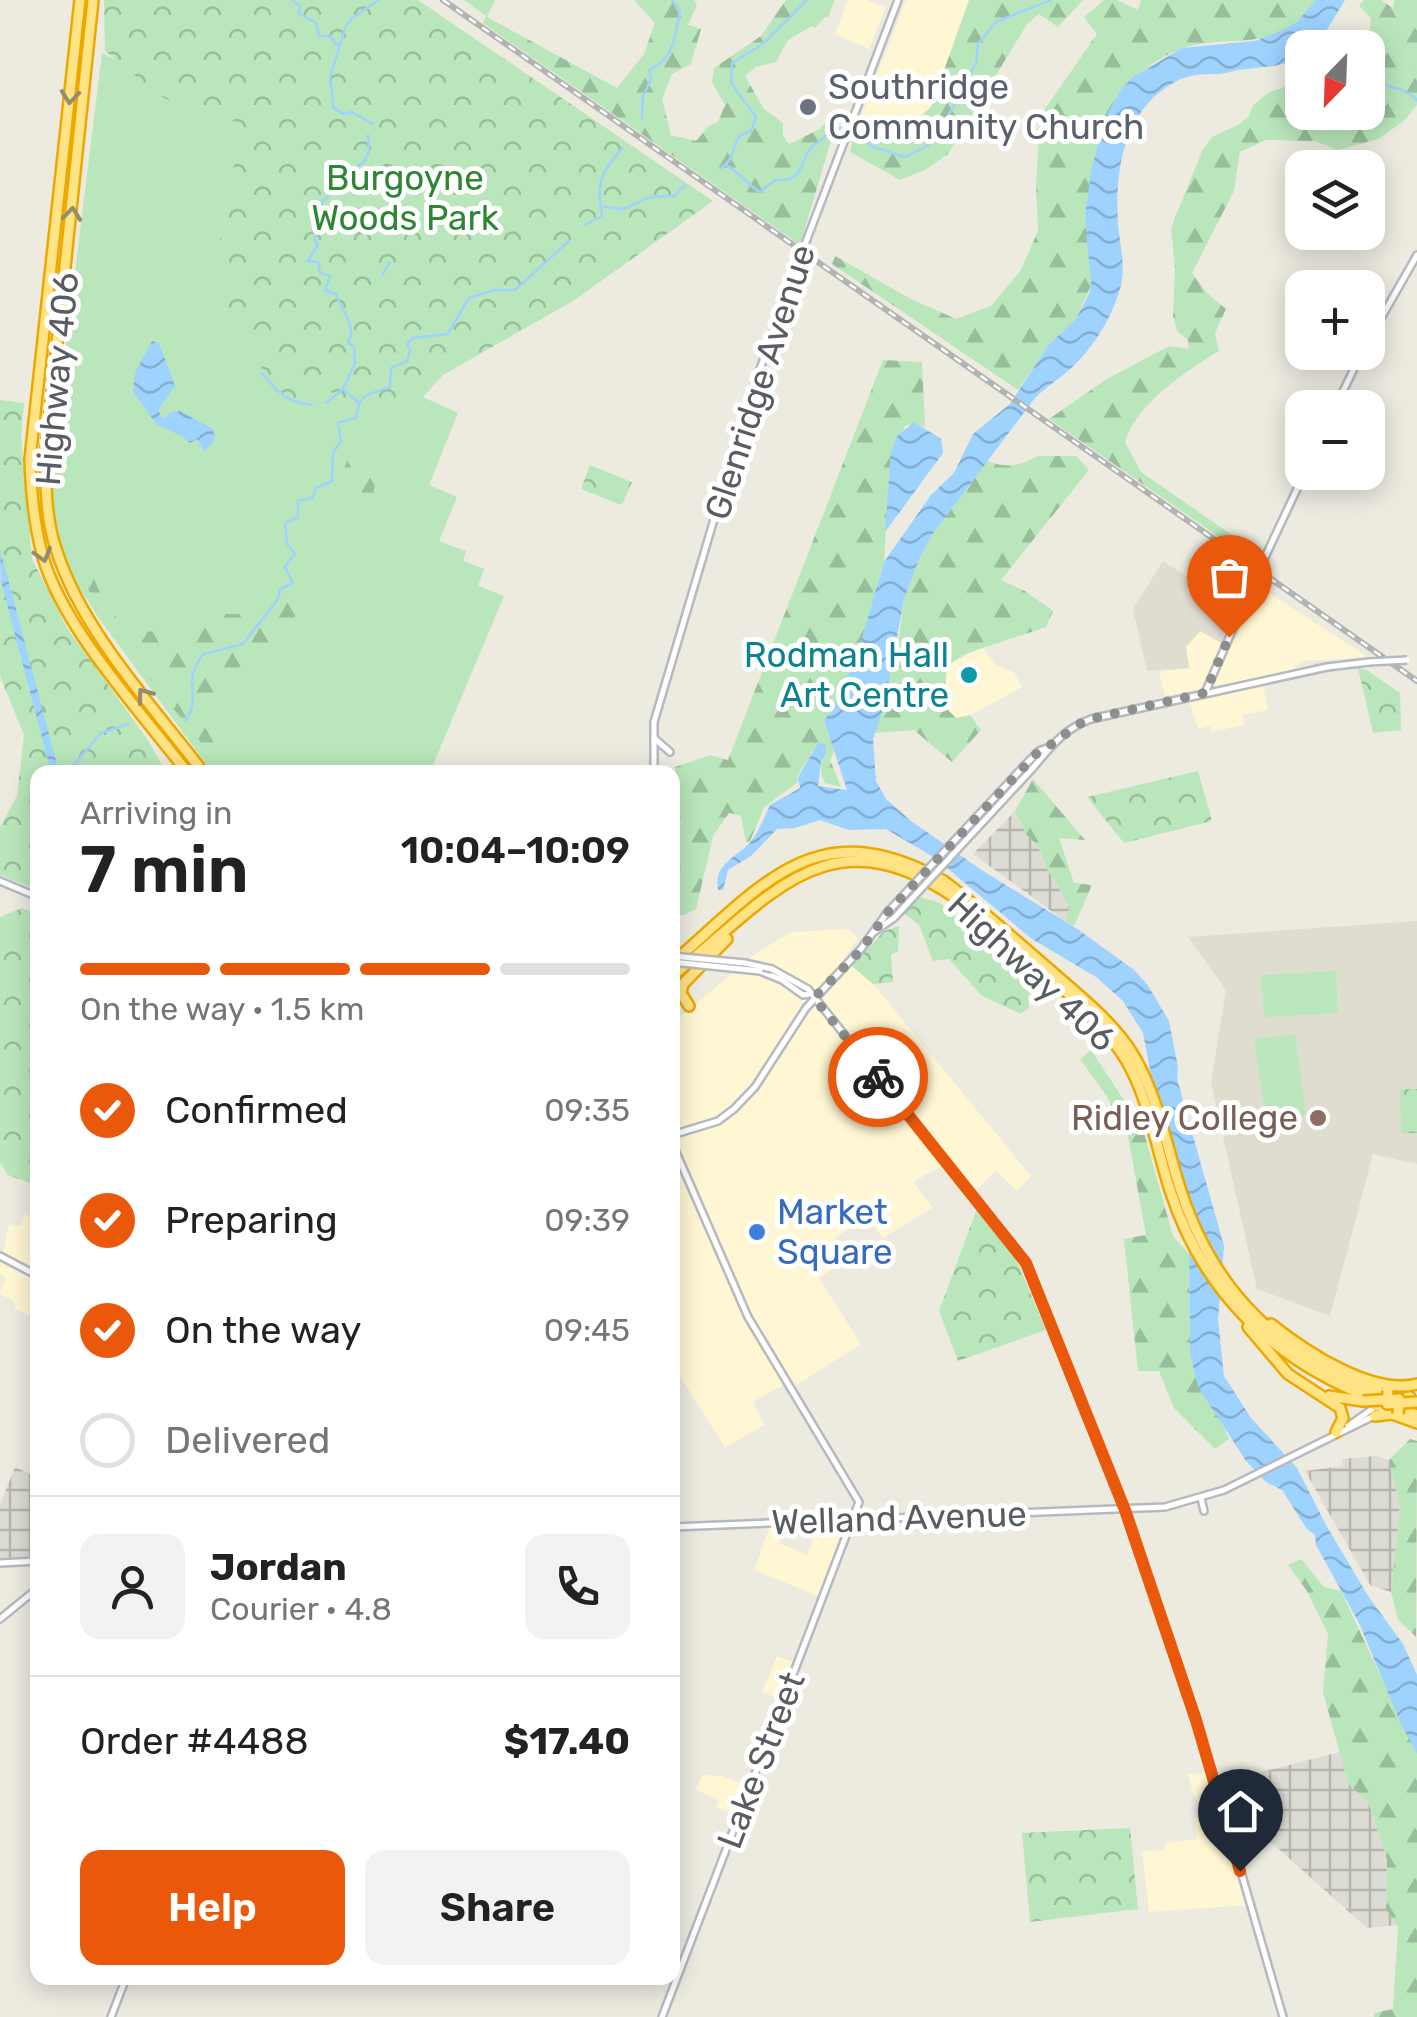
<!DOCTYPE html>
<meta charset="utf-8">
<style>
:root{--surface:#fff;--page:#f2f2f2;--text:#222;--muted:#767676;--line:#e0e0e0;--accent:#ea580c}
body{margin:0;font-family:Rubik,sans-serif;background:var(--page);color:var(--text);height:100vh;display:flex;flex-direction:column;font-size:38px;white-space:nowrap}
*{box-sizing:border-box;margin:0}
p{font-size:32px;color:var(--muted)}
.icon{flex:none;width:55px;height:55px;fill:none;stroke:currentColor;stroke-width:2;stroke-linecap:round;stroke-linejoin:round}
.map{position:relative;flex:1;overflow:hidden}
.details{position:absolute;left:30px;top:765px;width:650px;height:1220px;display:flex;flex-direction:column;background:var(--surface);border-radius:20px;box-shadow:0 5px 25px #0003}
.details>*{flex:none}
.needle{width:65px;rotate:203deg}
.fabs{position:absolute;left:1285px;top:30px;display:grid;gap:20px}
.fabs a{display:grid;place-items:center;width:100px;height:100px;border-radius:20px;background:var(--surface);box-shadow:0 5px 25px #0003;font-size:50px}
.pin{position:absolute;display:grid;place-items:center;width:85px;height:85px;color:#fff;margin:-102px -42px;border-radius:50% 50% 50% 0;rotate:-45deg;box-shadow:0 0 10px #0007}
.pin .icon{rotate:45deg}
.courier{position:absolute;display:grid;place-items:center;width:100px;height:100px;margin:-50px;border:8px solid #ea580c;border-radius:50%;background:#fff;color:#222;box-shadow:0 2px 12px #0007}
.summary em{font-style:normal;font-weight:600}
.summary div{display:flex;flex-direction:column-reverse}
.summary{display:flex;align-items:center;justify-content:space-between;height:170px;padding:0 50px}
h1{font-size:65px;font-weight:600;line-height:75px}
.bar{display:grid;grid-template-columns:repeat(4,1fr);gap:15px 10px;align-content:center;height:120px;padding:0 50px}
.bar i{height:12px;border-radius:8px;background:var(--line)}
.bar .on{background:var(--accent)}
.bar p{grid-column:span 4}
.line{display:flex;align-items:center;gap:25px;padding:0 50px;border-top:2px solid var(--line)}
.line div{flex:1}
.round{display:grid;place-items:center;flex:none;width:105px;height:105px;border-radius:20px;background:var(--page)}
ol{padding:0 50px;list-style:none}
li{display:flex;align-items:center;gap:30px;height:110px}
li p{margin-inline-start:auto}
li .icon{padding:10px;border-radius:50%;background:var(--accent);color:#fff;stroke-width:4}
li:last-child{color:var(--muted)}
li i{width:55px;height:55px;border:5px solid var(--line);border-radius:50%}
.action{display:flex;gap:20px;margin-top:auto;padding:20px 50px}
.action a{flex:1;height:115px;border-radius:20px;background:var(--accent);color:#fff;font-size:40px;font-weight:600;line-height:115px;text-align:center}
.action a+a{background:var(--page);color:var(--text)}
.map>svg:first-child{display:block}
</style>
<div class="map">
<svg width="1417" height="2017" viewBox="0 0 1417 2017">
<defs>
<pattern id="industrial-grid" width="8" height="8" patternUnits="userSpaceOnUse" patternTransform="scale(2.5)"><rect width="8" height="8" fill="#dddcd4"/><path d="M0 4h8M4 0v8" fill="none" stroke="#b6b6af"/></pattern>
<pattern id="forest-firs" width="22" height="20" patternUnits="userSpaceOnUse" patternTransform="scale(2.5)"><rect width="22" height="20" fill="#b9e7bb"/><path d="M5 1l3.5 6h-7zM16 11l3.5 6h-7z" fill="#99be9b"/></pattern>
<pattern id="park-crowns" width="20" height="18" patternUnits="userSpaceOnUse" patternTransform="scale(2.5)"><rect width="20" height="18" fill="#b9e7bb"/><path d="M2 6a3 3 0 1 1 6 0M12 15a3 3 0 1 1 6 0" fill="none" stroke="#99be9b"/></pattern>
<pattern id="water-waves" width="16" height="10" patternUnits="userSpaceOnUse" patternTransform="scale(2.5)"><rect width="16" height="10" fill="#9ed2ff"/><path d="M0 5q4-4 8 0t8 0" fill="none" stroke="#84aed2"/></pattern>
</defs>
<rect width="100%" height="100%" fill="#edeae0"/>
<g fill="#fff6d3">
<polygon points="848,0 867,0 886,7 869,49 835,34"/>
<polygon points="906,0 969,0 931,107 892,141 856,129"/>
<polygon points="1260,587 1368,657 1302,661 1291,671 1165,696 1159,672 1189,668 1186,647 1200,631 1230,647"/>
<polygon points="982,647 996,665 1014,672 1022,687 970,715 956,718 945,707 949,697 945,692 947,665"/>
<polygon points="1263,685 1268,710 1243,715 1244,725 1212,732 1210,726 1198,729 1189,701"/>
<polygon points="848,929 858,938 846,956 852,966 873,984 1031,1176 1017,1191 996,1171 978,1188 967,1191 945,1164 913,1182 933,1208 883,1238 865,1216 835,1239 848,1259 819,1278 861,1344 795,1386 783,1385 753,1402 764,1425 725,1448 677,1371 673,1369 672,1024 756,953 791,932"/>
<polygon points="24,1214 37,1219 37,1271 3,1252 9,1224 21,1226"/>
<polygon points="0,1261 37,1282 37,1319 15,1309 15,1302 0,1294 6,1278 0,1274"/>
<polygon points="842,1523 844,1528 818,1596 754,1570 770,1526 783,1528 779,1543 807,1555 817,1525"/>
<polygon points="777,1656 794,1662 779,1699 762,1692"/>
<polygon points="1206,1773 1248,1905 1149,1912 1142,1851 1165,1850 1165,1843 1197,1839 1195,1818 1202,1817 1202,1810 1193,1793 1188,1774"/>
<polygon points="702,1775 722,1776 745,1785 735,1814 716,1807 719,1800 696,1790"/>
</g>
<g fill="url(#industrial-grid)">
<polygon points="1015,811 1026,834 1038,846 1046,867 1070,907 1065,921 973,854"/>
<polygon points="1377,1456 1389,1460 1400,1506 1391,1592 1370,1585 1305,1471 1343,1466 1342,1459"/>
<polygon points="15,1467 35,1476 37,1472 37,1557 0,1558 0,1505"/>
<polygon points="1340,1752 1348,1783 1369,1803 1387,1860 1386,1909 1398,1925 1367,1928 1226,1802 1221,1782"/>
</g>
<g fill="#dfdcd0">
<polygon points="1163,561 1215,595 1231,612 1231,617 1221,643 1200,631 1186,647 1189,668 1147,671 1133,609"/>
<polygon points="1417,921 1417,1164 1373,1154 1330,1316 1257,1289 1211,1082 1226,990 1188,937"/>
</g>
<g fill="#b9e7bb">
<polygon points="102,53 242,123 217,255 231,325 253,351 353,404 408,404 423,397 458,413 429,485 457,497 439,541 466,551 463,561 484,569 478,586 504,596 430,772 212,772 98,617 74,579 61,544 52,499 53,451"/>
<polygon points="1336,971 1338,1013 1264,1017 1261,975"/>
<polygon points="1295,1034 1306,1115 1266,1120 1254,1039"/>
</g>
<g fill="url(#forest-firs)">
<polygon points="464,0 495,0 487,17 617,88 644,54 655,23 634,0 694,0 697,5 688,25 701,29 691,64 672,74 662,99 671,135 696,141 710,125 718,122 725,105 712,82 714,68 761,36 786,0 835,0 828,18 825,17 815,28 812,26 788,40 776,62 756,67 745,76 764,109 783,123 783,136 789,144 820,129 828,118 836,124 800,245 483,23 486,16"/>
<polygon points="969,0 1083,0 1058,27 1039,14 1027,24 948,154 925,170 900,180 850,152 856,129 892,141 931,107"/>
<path d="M1104,0H1117L1138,10L1141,0H1316C1278,58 1230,31 1181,49C1161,56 1138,73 1122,88L1085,218L1092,283L1076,319L1049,344L1018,390L832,264L835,256L911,299L956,319L991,306L1021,270L1038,231L1036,187L1040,116L1097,34L1084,17Z"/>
<path d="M1364,0H1381L1393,8L1394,0H1417V105L1405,120L1378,139L1338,150L1315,141L1266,140L1240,152L1234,191L1192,273L1207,293L1226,309L1215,333L1219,351C1185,372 1137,403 1125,442L1141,472L1258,553L1255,562L1049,419L1107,379L1169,346L1189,349L1188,340L1177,331L1173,316L1175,268L1171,228L1202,151L1212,137L1240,124L1249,116L1253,105L1268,93L1302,80V112H1368V48L1336,47L1343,37L1368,44L1371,18L1359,6Z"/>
<path d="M883,360L922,362L925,427L916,424L906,425L903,430L887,513L884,562L853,670L847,675L834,708L824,720C828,734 839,746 830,760L841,787L825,783C819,771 819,763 827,752L825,745L818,743L797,776L798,782L764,807L750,841L746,842L741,816L729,813L713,836L696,909L684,915H673L672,832L677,831L675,767L710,755L728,760Z"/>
<path d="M374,451L380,459L365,535C351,520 354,499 346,480L349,475L344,469L349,456Z"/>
<path d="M1038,456H1076L1089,470L1001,580L1025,591L1053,611L1046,627L968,653L947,665L945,691L949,697L945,707L956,718L970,715L981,730L952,762L914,730L874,733L897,651L904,599L918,562L932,535L987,461C1009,469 1018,466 1038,456Z"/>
<path d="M67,533L87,562L105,605L130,632C159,635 180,621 208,615C226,611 245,618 264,611C275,608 282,600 289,592L305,596V605L261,656L225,674V687L204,716L220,731L246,721L252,724C250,743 236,753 219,754L215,760C177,711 71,591 67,533Z"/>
<polygon points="1033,779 1085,840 1059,838 1074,883 1092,885 1074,926 1065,921 1070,907 1046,867 1038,846 1026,834 1015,811"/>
<polygon points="1091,1050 1143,1129 1173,1236 1189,1254 1190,1353 1229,1439 1215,1449 1174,1408 1159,1371 1138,1371 1124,1239 1146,1235 1128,1136 1106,1095 1080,1059"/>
<polygon points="1410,1439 1417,1441 1416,1637 1398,1619 1391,1592 1400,1506 1389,1460"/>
<polygon points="1301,1559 1324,1587 1341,1591 1417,1754 1417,2017 1374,2017 1374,2013 1393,2009 1398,1926 1386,1909 1387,1860 1369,1803 1348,1783 1323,1692 1328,1634 1307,1591 1288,1565"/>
</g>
<g fill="url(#park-crowns)">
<polygon points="104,0 418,0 713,201 573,301 443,375 423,397 408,404 353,404 331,392 297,403 277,389 230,325 217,255 242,123 192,111 160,96 105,51"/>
<polygon points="0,400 24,403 21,437 32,559 67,628 148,740 166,772 38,772 37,890 0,875 0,827 17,796 24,735 0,676"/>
<polygon points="590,465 632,482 622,505 581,489"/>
<polygon points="1358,668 1367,670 1400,693 1401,730 1373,733"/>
<polygon points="1198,771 1212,821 1124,843 1087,797"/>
<polygon points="917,896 940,903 1039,987 1040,995 1033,993 1028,996 1029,1008 1021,1014 982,996 949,959 933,961 919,925 902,911"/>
<polygon points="22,908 37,914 38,1034 33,1053 38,1063 37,1203 30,1183 8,1175 0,1163 0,917"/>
<polygon points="899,926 898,952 891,954 893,982 873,984 852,966 884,931"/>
<polygon points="1400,1089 1417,1089 1417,1133 1401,1133"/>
<polygon points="978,1206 1011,1247 1046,1330 958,1361 939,1311"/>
<polygon points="1130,1828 1138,1909 1030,1922 1022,1833"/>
</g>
<g fill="url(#water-waves)">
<path d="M1316,0H1345L1323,36L1312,47L1302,48V55L1299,59C1280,66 1267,67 1247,69C1237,69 1227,74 1217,74C1202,74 1188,74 1173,83C1122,112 1115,173 1118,224C1120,247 1127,270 1119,292C1111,319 1091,351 1070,369C1058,380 1046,387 1035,398L932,535L918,562L904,599L885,703L873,739L876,781L886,799L911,821L983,871L1076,928L1134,970L1147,984L1169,1021L1178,1067L1177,1079L1224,1246L1218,1319L1224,1376L1251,1418L1297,1468L1326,1525L1368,1596L1403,1644L1417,1675V1754L1400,1722L1360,1625L1316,1545L1315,1535L1307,1529L1282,1490L1266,1482L1246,1461L1198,1387L1190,1353L1189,1248L1168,1165L1143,1033L1123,1001L1096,977L1032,939L935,858L886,829L849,830L820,820L795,828L777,829L751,856L728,870L723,890H718C713,862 738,858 752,840C761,828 764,817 770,805L800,788L798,777L818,743L825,744L827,752L821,762L818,786L847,790L824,720L834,708L847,675L853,669L884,562L931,495L954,473L973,434L1010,404L1049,344L1076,319L1089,294L1091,283L1085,218L1091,171L1105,118L1122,88L1133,77L1182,48L1255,41L1285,29L1297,22Z"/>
<polygon points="152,341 159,343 175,386 159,409 160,416 166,418 169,413 180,411 213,429 215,439 205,452 197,439 190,443 181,435 157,425 133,392 135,373"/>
<polygon points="914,422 941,439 943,453 885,532 891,452 897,436"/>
<polygon points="0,549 59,772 51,772 1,581"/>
</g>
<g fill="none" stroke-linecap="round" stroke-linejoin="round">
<g stroke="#9ed2ff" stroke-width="2.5">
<polyline points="292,0 300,6 299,13 316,23 319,36 331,36 335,44 341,43"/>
<polyline points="1323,36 1327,40"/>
<polyline points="1333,43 1339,48"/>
<path d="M1368,75C1383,89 1400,84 1417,100"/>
<path d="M642,118L643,96L651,79L649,70C675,59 675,36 680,10L672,0"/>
<polyline points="373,124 352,112 343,114 334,108 330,77 346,26 352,18 379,0"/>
<polyline points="861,139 873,147 905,157 927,146 938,135 976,63 978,44 996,22 1051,0"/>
<path d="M726,165C737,170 749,186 760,192L775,180C807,183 799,156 814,145C823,138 826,139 831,128H840"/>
<polyline points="720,169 729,161 739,136 751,131 756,117 731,83 732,63 763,44 807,0"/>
<polyline points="604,207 623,209 650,197 674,196 685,185"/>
<path d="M585,225L602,216C602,210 600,205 600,200C597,176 609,165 622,148"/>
<polyline points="382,275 390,262"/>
<path d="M262,373C277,392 286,402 312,405"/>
<path d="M358,402L343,389L355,364L354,347L348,342C358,325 341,313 337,295L325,290L330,276L320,273L318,262L308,261L318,245L315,240L318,208L345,174L364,162L369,151L368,135"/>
<polyline points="326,403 343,389"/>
<path d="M185,721C196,707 192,695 192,679C192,670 199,661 203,654L243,644L278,599L280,589L293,583L285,567L295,554L287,544L285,523L298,517V501L312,498L316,488L332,481L333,453L341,441L338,423L356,418C359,392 368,395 390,387L391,368L407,361L410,350L407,344L413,338L448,334L469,298L494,290H515L569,241"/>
<polyline points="68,772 101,733 128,724"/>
<polyline points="35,882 38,874"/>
</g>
<g stroke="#b6bac0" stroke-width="10">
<g id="secondary">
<polyline points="807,239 898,0"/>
<polyline points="1368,341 1417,255"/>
<polyline points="1335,408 1362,352"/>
<polyline points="1266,555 1305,472"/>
<polyline points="1205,693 1252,585"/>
<polyline points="654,738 670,752"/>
<polyline points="1025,765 1039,751 1047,748"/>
<path d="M1032,769C1051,747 1062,730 1091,719L1327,667L1369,662"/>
<polyline points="654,772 654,722 752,391 799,261"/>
<polyline points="0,881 38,897"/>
<polyline points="874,932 894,918"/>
<polyline points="772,969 808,989 1026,1263 1128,1519 1211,1768 1283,2017"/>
<polyline points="760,971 782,980 803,995 810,994"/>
<polyline points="672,1135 718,1121 734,1109 755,1087 806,1008 861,949 887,913"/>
<polyline points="0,1256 38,1276"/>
<polyline points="1348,1426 1375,1407"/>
<polyline points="1201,1498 1204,1511"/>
<polyline points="672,1527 1165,1507 1224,1490 1386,1410"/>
<polyline points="0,1563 38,1561"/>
<polyline points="0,1619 38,1588"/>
<polyline points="111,2017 126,1978"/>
<polyline points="662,2017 859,1502 748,1317 672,1143"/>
</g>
</g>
<g stroke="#eda800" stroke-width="14">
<g id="motorway">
<path d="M80,0L30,459C31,492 34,525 43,557C63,628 141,712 187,772"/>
<path d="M93,0L45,458C46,489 46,519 56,549C82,631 151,704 203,772"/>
<path d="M676,960C766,881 819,811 944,881C980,908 1014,939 1049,969C1079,996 1113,1021 1134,1056C1157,1095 1166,1143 1179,1185C1214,1297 1283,1357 1391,1397"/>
<path d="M672,976C768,900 826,810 954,897C1004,940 1093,1005 1126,1060C1149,1099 1156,1147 1170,1190C1203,1293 1276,1363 1377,1400"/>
<polyline points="689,1006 681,993 683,984 727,939"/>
<path d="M1271,1324C1305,1351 1372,1396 1417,1384"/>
<polyline points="1248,1327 1288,1374 1340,1408 1343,1418 1336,1432"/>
<polyline points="1329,1396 1363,1401"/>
<polyline points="1399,1399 1410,1397"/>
<polyline points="1391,1405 1417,1415"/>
<polyline points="1376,1406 1387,1404"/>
<polyline points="1375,1416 1392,1414 1417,1423"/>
</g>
</g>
<use href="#secondary" stroke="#fff" stroke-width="5"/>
<use href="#motorway" stroke="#ffe385" stroke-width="9"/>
<g stroke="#b2b3b3" stroke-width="6">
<polyline id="rail" points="443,0 1417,681"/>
</g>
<use href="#rail" stroke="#fff" stroke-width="2.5" stroke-dasharray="8" stroke-linecap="butt"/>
<g stroke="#b6bac0" stroke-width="10" stroke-linecap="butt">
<g id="secondary-bridge">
<polyline points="799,261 807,239"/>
<polyline points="1252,585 1266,555"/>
<polyline points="1369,662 1407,660"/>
<polyline points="887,913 1025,765"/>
<polyline points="894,918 1032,769"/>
<polyline points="672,956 745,963 772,969"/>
<polyline points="672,962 760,971"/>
</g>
</g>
<g stroke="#eda800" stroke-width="14" stroke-linecap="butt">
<g id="motorway-bridge">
<polyline points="1388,1391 1387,1404 1417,1402"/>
<polyline points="1363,1401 1399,1399 1398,1414"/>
</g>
</g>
<use href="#secondary-bridge" stroke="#fff" stroke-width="5"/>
<use href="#motorway-bridge" stroke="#ffe385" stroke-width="9"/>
</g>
<defs><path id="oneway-chevron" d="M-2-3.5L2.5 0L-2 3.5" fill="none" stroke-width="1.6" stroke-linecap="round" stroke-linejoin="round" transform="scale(2.5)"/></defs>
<g stroke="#938c6e">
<use href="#oneway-chevron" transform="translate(70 97) rotate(96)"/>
<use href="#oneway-chevron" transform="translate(72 214) rotate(-84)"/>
<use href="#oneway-chevron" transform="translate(43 555) rotate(74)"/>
<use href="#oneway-chevron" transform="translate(144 695) rotate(-127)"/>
</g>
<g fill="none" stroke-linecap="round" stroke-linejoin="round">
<path stroke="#8d8e8e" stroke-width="10" stroke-dasharray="0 18" d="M878,1077L814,998L861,950L887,913L1039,751C1057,744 1071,726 1090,719L1205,693L1229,637"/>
<polyline stroke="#ea580c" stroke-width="12" points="878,1077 1026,1263 1125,1510 1196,1720 1240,1871"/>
</g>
<circle fill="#6b7280" stroke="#fff" stroke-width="4" cx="808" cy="107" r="10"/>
<circle fill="#0f9aa8" stroke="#fff" stroke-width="4" cx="969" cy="675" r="10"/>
<circle fill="#8d6e63" stroke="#fff" stroke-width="4" cx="1318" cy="1118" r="10"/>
<circle fill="#3f7fe0" stroke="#fff" stroke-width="4" cx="757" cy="1232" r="10"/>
<g text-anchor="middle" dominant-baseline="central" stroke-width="10" stroke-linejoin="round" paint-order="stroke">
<g font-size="35" fill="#5b616d" stroke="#fff" text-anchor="start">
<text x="828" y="87">Southridge<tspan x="828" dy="40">Community Church</tspan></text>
</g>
<g font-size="35" fill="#2e8533" stroke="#fff">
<text x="405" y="178">Burgoyne<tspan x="405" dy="40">Woods Park</tspan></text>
</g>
<g font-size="35" fill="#595d62" stroke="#fff">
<text transform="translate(57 379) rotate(-85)">Highway 406</text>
<text transform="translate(760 382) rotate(-72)">Glenridge Avenue</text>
<text transform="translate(1032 972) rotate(43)">Highway 406</text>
<text transform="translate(899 1518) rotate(-2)">Welland Avenue</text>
<text transform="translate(761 1760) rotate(-69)">Lake Street</text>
</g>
<g font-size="35" fill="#0d838f" stroke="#fff" text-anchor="end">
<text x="949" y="655">Rodman Hall<tspan x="949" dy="40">Art Centre</tspan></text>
</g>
<g font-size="35" fill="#785e54" stroke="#fff" text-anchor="end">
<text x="1298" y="1118">Ridley College</text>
</g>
<g font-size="35" fill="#366cbe" stroke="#fff" text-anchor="start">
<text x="777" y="1212">Market<tspan x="777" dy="40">Square</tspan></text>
</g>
</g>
</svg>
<div class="fabs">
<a><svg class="needle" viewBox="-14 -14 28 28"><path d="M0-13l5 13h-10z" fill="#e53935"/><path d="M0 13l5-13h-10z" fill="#767676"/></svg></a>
<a><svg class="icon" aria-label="layers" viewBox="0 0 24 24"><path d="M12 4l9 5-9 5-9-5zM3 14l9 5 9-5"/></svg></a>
<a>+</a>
<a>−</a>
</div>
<div class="pin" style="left:1229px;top:637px;background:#ea580c"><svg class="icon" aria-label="bag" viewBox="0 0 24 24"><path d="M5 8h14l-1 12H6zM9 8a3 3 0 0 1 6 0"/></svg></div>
<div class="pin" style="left:1240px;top:1871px;background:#1f2937"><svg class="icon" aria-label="home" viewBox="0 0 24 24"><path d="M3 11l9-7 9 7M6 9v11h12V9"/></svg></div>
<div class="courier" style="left:878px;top:1077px"><svg class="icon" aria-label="bike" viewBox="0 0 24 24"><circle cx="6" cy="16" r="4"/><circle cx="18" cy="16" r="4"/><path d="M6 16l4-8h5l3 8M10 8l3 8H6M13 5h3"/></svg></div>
<section class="details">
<div class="summary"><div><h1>7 min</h1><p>Arriving in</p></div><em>10:04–10:09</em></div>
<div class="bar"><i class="on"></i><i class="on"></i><i class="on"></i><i></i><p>On the way · 1.5 km</p></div>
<ol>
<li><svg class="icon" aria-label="check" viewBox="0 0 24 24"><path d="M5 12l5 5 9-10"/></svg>Confirmed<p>09:35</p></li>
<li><svg class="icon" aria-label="check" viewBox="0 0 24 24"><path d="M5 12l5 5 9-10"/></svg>Preparing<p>09:39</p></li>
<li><svg class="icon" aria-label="check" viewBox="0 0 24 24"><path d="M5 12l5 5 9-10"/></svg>On the way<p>09:45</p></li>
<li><i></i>Delivered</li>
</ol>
<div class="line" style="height:180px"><a class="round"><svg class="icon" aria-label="person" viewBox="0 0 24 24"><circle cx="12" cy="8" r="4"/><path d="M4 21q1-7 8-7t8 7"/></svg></a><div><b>Jordan</b><p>Courier · 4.8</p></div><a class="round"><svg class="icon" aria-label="phone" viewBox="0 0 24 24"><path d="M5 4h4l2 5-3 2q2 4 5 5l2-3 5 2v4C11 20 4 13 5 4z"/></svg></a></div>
<div class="line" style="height:130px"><div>Order #4488</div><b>$17.40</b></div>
<div class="action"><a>Help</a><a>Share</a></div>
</section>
</div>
